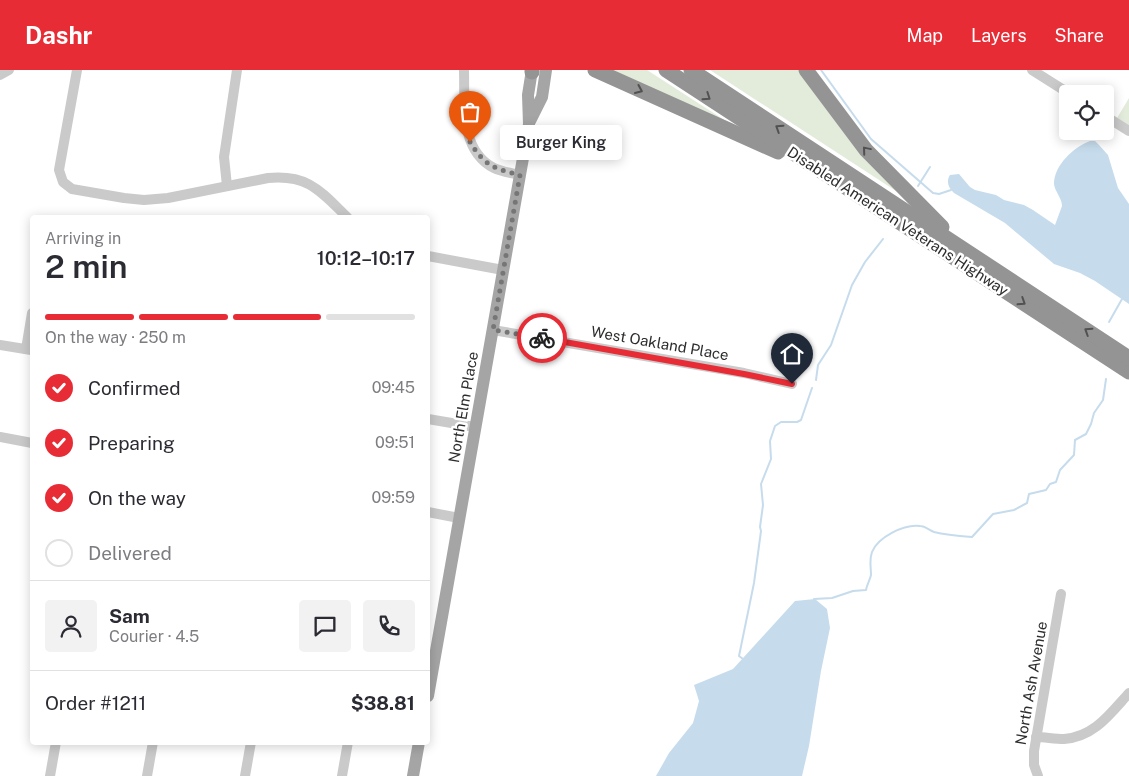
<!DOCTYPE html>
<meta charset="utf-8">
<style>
:root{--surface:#fff;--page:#f2f2f3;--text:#2b2b33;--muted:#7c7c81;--line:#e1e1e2;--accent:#e82c36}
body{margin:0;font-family:"Public Sans",sans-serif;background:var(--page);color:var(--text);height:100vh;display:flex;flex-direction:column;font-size:19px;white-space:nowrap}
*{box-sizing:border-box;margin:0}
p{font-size:16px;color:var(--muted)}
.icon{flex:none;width:28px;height:28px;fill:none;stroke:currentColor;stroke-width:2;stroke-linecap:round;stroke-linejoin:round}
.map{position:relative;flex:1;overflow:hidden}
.panel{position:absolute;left:30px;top:145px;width:400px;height:530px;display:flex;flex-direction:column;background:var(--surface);border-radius:5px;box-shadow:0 2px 12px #0003}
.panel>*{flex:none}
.fabs{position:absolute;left:1059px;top:15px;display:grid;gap:10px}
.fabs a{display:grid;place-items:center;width:55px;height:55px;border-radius:5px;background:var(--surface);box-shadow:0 2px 12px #0003;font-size:25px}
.pin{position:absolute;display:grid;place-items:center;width:42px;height:42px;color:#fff;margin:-51px -21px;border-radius:50% 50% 50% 0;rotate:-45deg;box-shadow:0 0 5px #0007}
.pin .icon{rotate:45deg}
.courier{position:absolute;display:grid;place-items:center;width:50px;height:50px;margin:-25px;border:4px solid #e82c36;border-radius:50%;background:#fff;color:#222;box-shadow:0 1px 6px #0007}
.bubble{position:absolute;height:35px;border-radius:5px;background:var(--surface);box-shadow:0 2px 12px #0003;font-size:16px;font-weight:600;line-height:35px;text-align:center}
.overview em{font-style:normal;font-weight:600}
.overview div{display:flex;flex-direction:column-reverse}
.overview{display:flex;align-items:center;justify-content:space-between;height:85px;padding:0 15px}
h1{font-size:32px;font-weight:600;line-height:38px}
.bar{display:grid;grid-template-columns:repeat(4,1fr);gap:8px 5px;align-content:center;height:60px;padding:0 15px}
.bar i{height:6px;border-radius:4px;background:var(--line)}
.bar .current{background:var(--accent)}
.bar p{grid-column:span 4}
.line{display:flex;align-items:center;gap:12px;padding:0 15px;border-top:1px solid var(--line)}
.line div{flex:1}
.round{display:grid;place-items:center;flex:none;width:52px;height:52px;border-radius:5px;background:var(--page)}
ol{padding:0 15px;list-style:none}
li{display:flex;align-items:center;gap:15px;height:55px}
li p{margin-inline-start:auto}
li .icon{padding:5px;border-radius:50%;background:var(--accent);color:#fff;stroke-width:4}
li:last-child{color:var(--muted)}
li i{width:28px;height:28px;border:2px solid var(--line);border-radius:50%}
header{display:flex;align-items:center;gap:30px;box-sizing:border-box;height:70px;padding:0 25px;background:var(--accent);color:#fff}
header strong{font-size:24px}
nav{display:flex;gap:28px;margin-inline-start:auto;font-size:18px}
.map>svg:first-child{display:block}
</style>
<header>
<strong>Dashr</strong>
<nav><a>Map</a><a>Layers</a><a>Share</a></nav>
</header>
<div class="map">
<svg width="1129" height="706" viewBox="0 0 1129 706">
<rect width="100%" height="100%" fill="#fff"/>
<g fill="#e3ebdb">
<polygon points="604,0 647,0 732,55"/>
<polygon points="710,0 800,0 898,120 896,121"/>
<polygon points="1129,28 1129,55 1117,48"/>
</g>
<g fill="#c6dcec">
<path d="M1090,71H1095L1099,75L1108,85L1118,118L1129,134V234L1095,211L1080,203L1054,194L1005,153L954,123C948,118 946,111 950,105L959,104L970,117L975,120L996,125L1004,130L1024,135L1033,140L1055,155L1062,136C1062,128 1055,122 1054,114C1054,95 1074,77 1090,71Z"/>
<polygon points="815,529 827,539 830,558 821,601 809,676 802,706 656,706 669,683 693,653 699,631 694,615 733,599 795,531"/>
</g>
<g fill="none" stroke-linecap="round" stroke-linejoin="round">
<g stroke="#c6dcec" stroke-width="2">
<polyline points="821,0 871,69 933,123 939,124 951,120"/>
<polyline points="918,116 930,97"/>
<polyline points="1109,252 1122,229"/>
<polyline points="816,310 818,295 831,275 852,215 865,192 883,169"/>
<path d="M814,529L832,528L853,521L866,520C867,514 870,510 871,505C871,497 869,490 872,482C878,467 904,454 920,456C925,456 929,460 934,462C946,465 959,466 972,467L993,444L1014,440L1027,433L1029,424L1046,420L1050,414L1056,412L1060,400L1074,385L1075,370L1086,364L1091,354L1094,343L1103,330L1106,309"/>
<polyline points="743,589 739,586 754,513 761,461 760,457 763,435 761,414 771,389 770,371 775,356 781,352 797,352 801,350 812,318"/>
</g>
<g stroke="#cacaca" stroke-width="10">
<path d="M77,0L59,100L63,112L72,119L124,128L144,130L168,128L268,108C309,104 321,122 348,148"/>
<path d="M464,0C465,33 459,80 494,98C502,102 512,103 520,105"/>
<polyline points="1032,0 1070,24"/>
<polyline points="0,5 9,0"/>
<polyline points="1105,46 1129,61"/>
<polyline points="227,116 224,87 237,0"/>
<polyline points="428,186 503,200"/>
<polyline points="493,260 744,303 792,314"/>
<polyline points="0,275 31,280"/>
<polyline points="26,279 32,243"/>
<polyline points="428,349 475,357"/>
<polyline points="0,367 32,373"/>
<polyline points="428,442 459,448"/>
<path d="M1036,667C1045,667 1054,669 1064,669C1094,667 1110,644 1129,623"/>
<polyline points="50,706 56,672"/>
<polyline points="147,706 153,672"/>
<polyline points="245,706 251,672"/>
<polyline points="342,706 348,672"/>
<polyline points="1038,706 1034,695 1034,681 1061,524"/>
</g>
<g stroke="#a5a5a5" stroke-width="12">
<polyline points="530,51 542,27 546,0"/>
<polyline points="428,626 529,54 528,25 532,0"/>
<polyline points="413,706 419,672"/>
</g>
<g stroke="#949494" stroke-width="15">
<polyline points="595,0 778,82"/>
<polyline points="666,0 1129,302"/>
<polyline points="691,0 1129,288"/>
<polyline points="806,0 866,80 942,157"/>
<polyline points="532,2 532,0"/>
</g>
</g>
<defs><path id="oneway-chevron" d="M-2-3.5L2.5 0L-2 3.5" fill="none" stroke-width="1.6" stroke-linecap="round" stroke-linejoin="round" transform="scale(1.25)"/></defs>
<g stroke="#515151">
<use href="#oneway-chevron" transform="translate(639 20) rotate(24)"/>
<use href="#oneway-chevron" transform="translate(707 27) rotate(34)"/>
<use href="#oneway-chevron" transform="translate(779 58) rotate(-147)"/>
<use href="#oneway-chevron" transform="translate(866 80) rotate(-130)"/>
<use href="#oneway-chevron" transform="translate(1022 232) rotate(33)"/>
<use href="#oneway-chevron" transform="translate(1088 261) rotate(-147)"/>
</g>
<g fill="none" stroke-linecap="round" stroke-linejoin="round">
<path stroke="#767676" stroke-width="5" stroke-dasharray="0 9" d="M470,72C484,95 494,99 520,105L493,260L542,268"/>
<polyline stroke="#e82c36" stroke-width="6" points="542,268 744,304 792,314"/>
</g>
<g text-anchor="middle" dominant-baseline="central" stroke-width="5" stroke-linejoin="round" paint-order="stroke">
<g font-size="15" fill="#2d2d2d" stroke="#fff">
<text transform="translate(898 151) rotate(33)">Disabled American Veterans Highway</text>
<text transform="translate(660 273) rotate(10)">West Oakland Place</text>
<text transform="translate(463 337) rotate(-80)">North Elm Place</text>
<text transform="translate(1031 613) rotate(-80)">North Ash Avenue</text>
</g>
</g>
</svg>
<div class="fabs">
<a><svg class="icon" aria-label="locate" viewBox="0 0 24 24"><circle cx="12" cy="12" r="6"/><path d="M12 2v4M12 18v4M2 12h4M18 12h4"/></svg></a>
</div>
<div class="pin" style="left:470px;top:72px;background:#ea580c"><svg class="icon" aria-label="bag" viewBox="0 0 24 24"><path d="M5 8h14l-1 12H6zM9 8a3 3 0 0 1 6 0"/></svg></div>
<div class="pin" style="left:792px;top:314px;background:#1f2937"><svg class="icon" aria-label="home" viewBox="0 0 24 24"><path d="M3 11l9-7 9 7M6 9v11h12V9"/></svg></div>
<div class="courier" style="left:542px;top:268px"><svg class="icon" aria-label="bike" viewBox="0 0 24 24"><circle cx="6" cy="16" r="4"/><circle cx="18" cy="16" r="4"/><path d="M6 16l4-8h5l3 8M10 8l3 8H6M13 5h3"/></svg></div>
<div class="bubble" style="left:500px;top:55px;width:122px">Burger King</div>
<section class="panel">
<div class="overview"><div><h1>2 min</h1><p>Arriving in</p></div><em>10:12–10:17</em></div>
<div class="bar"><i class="current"></i><i class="current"></i><i class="current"></i><i></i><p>On the way · 250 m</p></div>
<ol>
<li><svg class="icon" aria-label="check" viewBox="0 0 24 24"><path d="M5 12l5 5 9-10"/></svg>Confirmed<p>09:45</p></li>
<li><svg class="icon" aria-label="check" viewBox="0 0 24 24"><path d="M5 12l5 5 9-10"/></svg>Preparing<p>09:51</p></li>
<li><svg class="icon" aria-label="check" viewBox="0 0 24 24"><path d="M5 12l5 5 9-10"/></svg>On the way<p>09:59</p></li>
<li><i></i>Delivered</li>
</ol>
<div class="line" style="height:90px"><a class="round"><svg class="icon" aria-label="person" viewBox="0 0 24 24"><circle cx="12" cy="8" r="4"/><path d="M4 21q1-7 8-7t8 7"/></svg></a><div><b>Sam</b><p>Courier · 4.5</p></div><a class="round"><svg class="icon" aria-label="chat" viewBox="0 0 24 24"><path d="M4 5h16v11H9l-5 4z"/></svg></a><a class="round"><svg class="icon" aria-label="phone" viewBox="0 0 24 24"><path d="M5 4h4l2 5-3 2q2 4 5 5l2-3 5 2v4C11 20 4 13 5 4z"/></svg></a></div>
<div class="line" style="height:65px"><div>Order #1211</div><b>$38.81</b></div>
</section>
</div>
